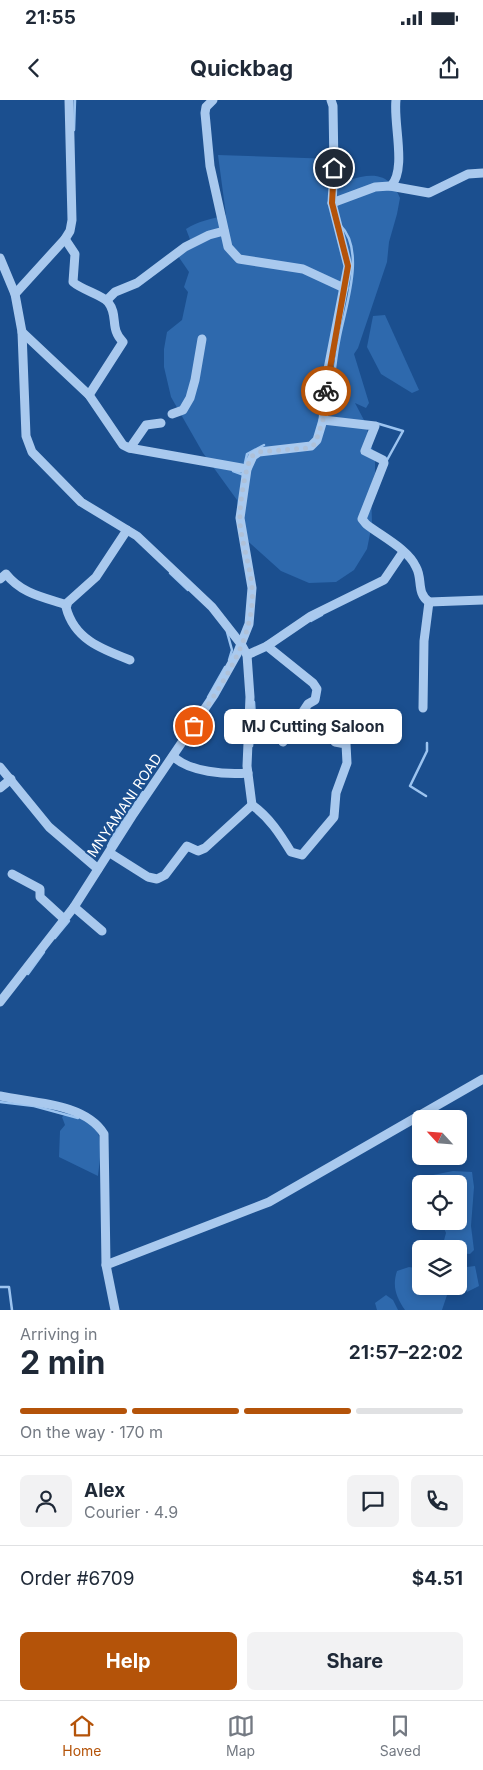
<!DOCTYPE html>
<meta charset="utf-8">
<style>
:root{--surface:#fff;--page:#f2f2f3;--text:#1f2937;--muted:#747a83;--line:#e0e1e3;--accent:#b45309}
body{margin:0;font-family:Inter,sans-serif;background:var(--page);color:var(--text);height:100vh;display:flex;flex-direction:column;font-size:19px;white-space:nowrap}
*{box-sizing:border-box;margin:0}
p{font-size:16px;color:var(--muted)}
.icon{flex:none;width:28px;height:28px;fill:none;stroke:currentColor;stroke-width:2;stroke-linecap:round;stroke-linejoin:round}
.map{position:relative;height:1210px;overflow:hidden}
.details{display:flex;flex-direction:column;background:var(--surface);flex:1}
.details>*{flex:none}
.needle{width:32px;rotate:296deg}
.fabs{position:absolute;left:412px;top:1010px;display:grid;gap:10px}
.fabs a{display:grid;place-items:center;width:55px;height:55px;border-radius:8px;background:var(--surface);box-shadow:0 2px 8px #0003;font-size:25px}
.pin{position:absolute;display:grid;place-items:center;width:42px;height:42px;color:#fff;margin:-21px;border:2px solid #fff;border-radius:50%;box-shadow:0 1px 5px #0007}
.courier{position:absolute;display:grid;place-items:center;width:50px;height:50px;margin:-25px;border:4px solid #b45309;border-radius:50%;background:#fff;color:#222;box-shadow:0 1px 6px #0007}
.bubble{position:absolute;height:35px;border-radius:8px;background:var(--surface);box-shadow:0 2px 8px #0003;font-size:16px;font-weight:700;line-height:35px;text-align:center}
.summary em{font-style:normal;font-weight:700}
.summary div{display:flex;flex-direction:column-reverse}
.summary{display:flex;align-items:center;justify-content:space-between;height:85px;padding:0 20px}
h1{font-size:32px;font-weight:700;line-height:38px}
.bar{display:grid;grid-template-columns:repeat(4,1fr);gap:8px 5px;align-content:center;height:60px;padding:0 20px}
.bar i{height:6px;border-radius:4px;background:var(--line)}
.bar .current{background:var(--accent)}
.bar p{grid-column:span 4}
.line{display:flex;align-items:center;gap:12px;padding:0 20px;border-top:1px solid var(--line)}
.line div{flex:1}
.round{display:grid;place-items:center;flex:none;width:52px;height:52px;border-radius:8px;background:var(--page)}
.primary-button{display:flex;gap:10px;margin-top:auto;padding:10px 20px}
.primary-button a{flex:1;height:58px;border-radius:8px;background:var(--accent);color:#fff;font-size:20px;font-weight:700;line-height:58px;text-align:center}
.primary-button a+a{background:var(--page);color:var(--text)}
.status{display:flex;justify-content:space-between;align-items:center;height:35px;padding:0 25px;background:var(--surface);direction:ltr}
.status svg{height:14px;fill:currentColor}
header{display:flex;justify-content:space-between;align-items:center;height:65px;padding:0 20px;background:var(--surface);font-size:22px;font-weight:700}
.dock{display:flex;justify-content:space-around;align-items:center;height:70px;border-top:1px solid var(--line);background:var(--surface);font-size:14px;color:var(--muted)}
.dock a{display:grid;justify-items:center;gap:2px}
.dock .current{color:var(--accent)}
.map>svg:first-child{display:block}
</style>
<div class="status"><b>21:55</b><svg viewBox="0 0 49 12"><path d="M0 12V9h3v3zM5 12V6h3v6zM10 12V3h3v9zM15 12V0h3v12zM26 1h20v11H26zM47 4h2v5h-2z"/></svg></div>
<header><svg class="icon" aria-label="back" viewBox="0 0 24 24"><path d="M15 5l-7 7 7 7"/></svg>Quickbag<svg class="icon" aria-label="share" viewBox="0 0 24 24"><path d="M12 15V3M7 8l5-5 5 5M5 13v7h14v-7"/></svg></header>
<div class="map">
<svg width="483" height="1210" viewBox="0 0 483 1210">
<rect width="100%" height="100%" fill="#1b4f8f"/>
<g fill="#2e69ad">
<path d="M218,55L334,59L330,86C349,81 377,66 392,85L393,83L400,98L397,114L389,142L387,162L358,248L354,254L369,303L366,308L355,303L365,322L375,358V373L371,385L372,424L367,449L354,470L336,482L309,483L281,471L242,436L237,400L203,353L171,297L164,267V249L167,232L182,220L188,192L184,187L189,172L178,156L191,142L186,129C198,121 212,119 226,115Z"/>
<polygon points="385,215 419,290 412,293 381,274 367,247 373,216"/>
<path d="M67,1013C73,1015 83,1016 89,1020C105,1031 100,1060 98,1076L59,1057L60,1031L65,1025L62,1017Z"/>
<polygon points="453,1071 472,1072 474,1087 471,1126 474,1150 470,1154 459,1153 459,1149 449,1149 443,1144 446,1133 441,1121 459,1121 459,1084 429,1084 433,1075"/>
<polygon points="475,1166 479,1186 467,1192 459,1168"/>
<path d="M409,1167L421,1169V1186H450L442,1210H405C396,1197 392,1186 397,1171Z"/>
<polygon points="386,1195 393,1200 398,1210 377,1210 375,1203"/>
</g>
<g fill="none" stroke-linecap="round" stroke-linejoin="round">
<g stroke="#9cc4f0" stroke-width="2.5">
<polyline points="74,30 75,0"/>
<path d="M329,299C335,278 335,262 339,241C344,210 367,151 340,125"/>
<polyline points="376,323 403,331 387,360"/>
<polyline points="245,363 247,354 264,345"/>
<polyline points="233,371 244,375"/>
<polyline points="170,473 188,490"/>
<polyline points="311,521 322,515"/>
<polyline points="227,532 232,550 229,560"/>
<polyline points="208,597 225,567"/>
<polyline points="252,646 255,618 254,602"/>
<polyline points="426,696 410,686 427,651 427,643"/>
<polyline points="108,746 113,736 143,692"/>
<polyline points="55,838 69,821"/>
<polyline points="28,874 44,852"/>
<polyline points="0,1002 34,1006 78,1018"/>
<polyline points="0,1187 9,1187 12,1210"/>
</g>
<g stroke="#a9c9ee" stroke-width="9">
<polyline points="213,0 206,7 205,13 210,66 228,147 239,159 303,169 344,188"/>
<path d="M391,86C407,69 393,23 396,0"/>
<polyline points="332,103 375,87 390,86 429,93 468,74 483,73"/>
<path d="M65,139L75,154L73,182C82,190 102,195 108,202C119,216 109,228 123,242L89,295"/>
<polyline points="0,158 15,194 22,232 26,336 32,352 81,402 137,436 212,507 241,544 247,555 250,597 247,666 252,705"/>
<polyline points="15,194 65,139 70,131 72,120 69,0"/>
<polyline points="107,200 115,192 137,183 185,147 209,135 224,131"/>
<polyline points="22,232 89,295 123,345 129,348 247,369"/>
<polyline points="172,314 183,310 190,298 195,280 202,239"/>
<path d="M323,320L375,326L365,351L383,360L384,363L362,419L366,424C381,436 408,449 416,467C423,479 416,493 429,502"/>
<polyline points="130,348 146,325 161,323"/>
<path d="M127,430L96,477L67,503L66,507C74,539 101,549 130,560"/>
<path d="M0,479L6,474C22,494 43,497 67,505"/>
<polyline points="429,502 483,500"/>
<polyline points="267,546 313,583 317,589 315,600 308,604 283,642"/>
<polyline points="247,555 267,546 311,516 384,480 403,452"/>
<polyline points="423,608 424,541 429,502"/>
<path d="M173,656C188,672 227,675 248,673"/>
<polyline points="0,667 49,727 98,769"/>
<polyline points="0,688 11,679"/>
<path d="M252,705C269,717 280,734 291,752L302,755L334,717L336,693L347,663L346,644L335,642L331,637L338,618"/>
<polyline points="110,753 148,777 157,779 165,775 187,746 198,751 205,748 252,705"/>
<polyline points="12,774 40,789 40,797 64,819"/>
<polyline points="74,807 102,831"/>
<polyline points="0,902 74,807 132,716 214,595 237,554 249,524 252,488 240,418 247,369 253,356 259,352 311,346 317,340 323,320 328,269 348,166 332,103 334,68 333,6 331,0"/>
<path d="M0,996C33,1003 85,1003 104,1034L106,1165L115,1210"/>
<polyline points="106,1165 269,1102 483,979"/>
</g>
</g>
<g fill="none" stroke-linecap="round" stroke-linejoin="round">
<path stroke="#afc1d8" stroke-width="5" stroke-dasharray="0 9" d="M194,626C221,585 256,538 252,487C250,465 242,444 240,423C239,408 244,377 249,362L252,356L259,352L307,348L315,344L323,320L326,291"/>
<polyline stroke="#b45309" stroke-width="6" points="326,291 348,166 332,103 334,68"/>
</g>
<g text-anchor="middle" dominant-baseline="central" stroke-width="4" stroke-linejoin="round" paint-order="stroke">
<g font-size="14" fill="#fff" stroke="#1b4f8f">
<text transform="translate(124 705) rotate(-56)">MNYAMANI ROAD</text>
</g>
</g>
</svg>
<div class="fabs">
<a><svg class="needle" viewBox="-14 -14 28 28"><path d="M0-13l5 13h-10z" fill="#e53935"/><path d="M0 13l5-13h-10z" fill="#747a83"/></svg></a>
<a><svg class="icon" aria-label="locate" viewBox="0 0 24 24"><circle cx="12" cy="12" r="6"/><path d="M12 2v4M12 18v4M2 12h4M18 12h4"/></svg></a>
<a><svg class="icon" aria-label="layers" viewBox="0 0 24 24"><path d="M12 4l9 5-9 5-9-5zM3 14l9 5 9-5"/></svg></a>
</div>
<div class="pin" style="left:194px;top:626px;background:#ea580c"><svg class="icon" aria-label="bag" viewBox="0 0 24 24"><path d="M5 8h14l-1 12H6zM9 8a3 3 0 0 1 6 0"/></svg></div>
<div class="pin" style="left:334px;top:68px;background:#1f2937"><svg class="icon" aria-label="home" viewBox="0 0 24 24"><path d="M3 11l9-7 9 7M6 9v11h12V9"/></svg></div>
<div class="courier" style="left:326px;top:291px"><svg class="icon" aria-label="bike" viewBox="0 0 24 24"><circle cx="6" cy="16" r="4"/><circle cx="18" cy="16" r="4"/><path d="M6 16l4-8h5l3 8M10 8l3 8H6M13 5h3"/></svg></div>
<div class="bubble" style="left:224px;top:609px;width:178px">MJ Cutting Saloon</div>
</div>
<section class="details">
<div class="summary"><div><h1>2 min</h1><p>Arriving in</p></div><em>21:57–22:02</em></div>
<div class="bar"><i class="current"></i><i class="current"></i><i class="current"></i><i></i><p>On the way · 170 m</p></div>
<div class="line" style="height:90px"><a class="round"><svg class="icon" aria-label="person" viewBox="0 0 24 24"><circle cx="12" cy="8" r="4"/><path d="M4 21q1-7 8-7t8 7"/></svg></a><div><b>Alex</b><p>Courier · 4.9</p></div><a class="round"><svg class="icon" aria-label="chat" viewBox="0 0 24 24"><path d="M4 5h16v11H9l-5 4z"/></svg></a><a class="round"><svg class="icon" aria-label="phone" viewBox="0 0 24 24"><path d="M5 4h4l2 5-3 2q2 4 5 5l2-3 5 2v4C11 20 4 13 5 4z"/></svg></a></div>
<div class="line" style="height:65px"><div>Order #6709</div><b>$4.51</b></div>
<div class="primary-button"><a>Help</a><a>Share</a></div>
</section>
<nav class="dock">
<a class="current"><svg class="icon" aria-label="home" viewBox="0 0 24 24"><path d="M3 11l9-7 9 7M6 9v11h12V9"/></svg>Home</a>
<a><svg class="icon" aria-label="map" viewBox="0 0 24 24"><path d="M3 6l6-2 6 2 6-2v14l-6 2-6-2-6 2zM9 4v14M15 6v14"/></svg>Map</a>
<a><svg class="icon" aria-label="saved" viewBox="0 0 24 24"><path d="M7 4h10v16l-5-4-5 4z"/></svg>Saved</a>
</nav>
